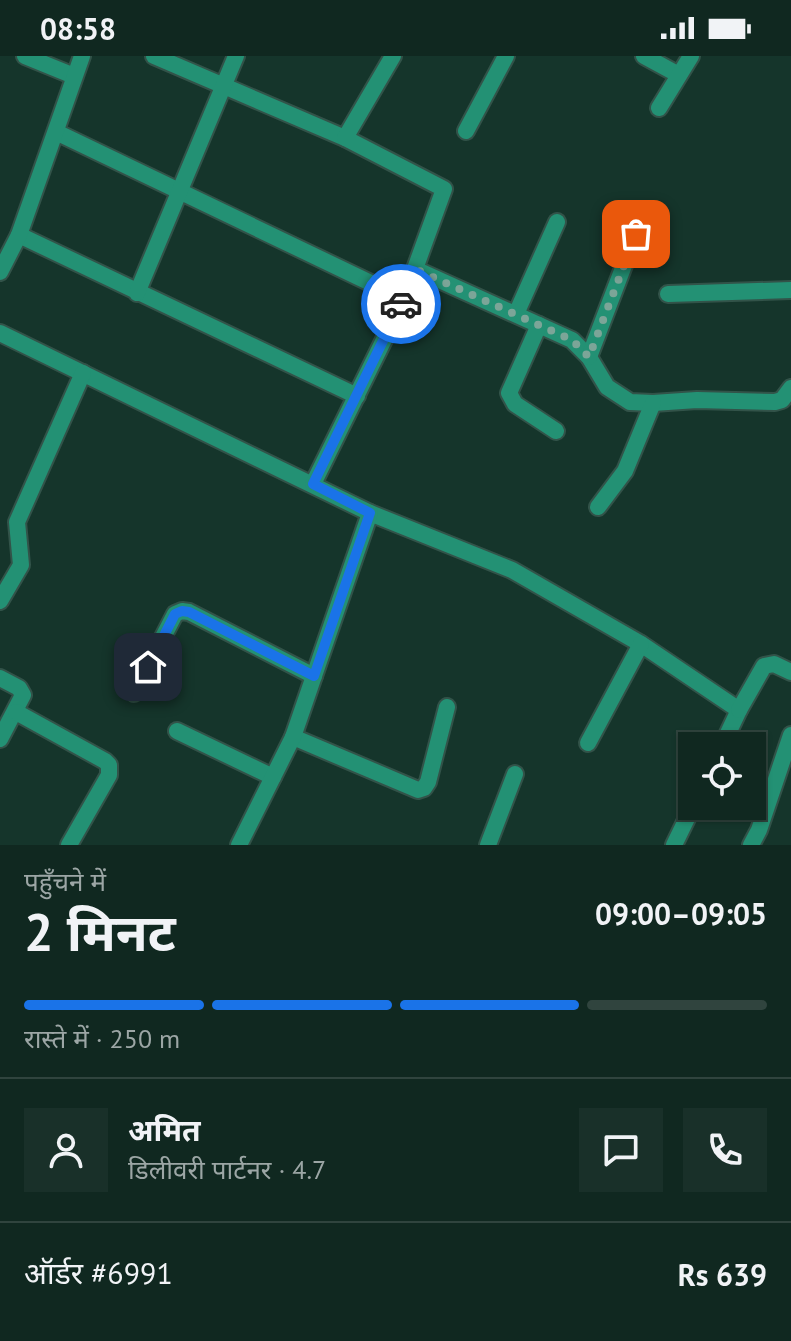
<!DOCTYPE html>
<html lang="hi">
<meta charset="utf-8">
<style>
:root{--surface:#102820;--page:#193029;--text:#f1f3f6;--muted:#9ca6a5;--line:#30443e;--accent:#1a73e8}
body{margin:0;font-family:"PT Sans","Noto Sans Devanagari",sans-serif;background:var(--page);color:var(--text);height:100vh;display:flex;flex-direction:column;font-size:30px;white-space:nowrap}
*{box-sizing:border-box;margin:0}
p{font-size:26px;color:var(--muted)}
.icon{flex:none;width:44px;height:44px;fill:none;stroke:currentColor;stroke-width:2;stroke-linecap:round;stroke-linejoin:round}
.map{position:relative;height:789px;overflow:hidden}
.sheet{display:flex;flex-direction:column;background:var(--surface);flex:1}
.sheet>*{flex:none}
.tools{position:absolute;left:678px;top:676px;display:grid;gap:16px}
.tools a{display:grid;place-items:center;width:88px;height:88px;border-radius:0px;background:var(--surface);box-shadow:0 2px 6px #0004,0 0 0 2px var(--line);font-size:40px}
.pin{position:absolute;display:grid;place-items:center;width:68px;height:68px;color:#fff;margin:-34px;border-radius:16px;box-shadow:0 4px 12px #0006}
.courier{position:absolute;display:grid;place-items:center;width:80px;height:80px;margin:-40px;border:6px solid #1a73e8;border-radius:50%;background:#fff;color:#222;box-shadow:0 2px 10px #0007}
.summary em{font-style:normal;font-weight:700}
.summary div{display:flex;flex-direction:column-reverse}
.summary{display:flex;align-items:center;justify-content:space-between;height:136px;padding:0 24px}
h1{font-size:52px;font-weight:700;line-height:60px}
.bar{display:grid;grid-template-columns:repeat(4,1fr);gap:12px 8px;align-content:center;height:96px;padding:0 24px}
.bar i{height:10px;border-radius:6px;background:var(--line)}
.bar .selected{background:var(--accent)}
.bar p{grid-column:span 4}
.line{display:flex;align-items:center;gap:20px;padding:0 24px;border-top:2px solid var(--line)}
.line div{flex:1}
.round{display:grid;place-items:center;flex:none;width:84px;height:84px;border-radius:0px;background:var(--page)}
.status{display:flex;justify-content:space-between;align-items:center;height:56px;padding:0 40px;background:var(--surface);direction:ltr}
.status svg{height:22px;fill:currentColor}
.map>svg:first-child{display:block}
</style>
<div class="status"><b>08:58</b><svg viewBox="0 0 49 12"><path d="M0 12V9h3v3zM5 12V6h3v6zM10 12V3h3v9zM15 12V0h3v12zM26 1h20v11H26zM47 4h2v5h-2z"/></svg></div>
<div class="map">
<svg width="791" height="789" viewBox="0 0 791 789">
<rect width="100%" height="100%" fill="#15352b"/>
<g fill="none" stroke-linecap="round" stroke-linejoin="round">
<g stroke="#325349" stroke-width="20">
<g id="minor">
<polyline points="25,0 74,20"/>
<polyline points="154,0 345,82"/>
<polyline points="644,0 679,19"/>
<polyline points="659,52 691,0"/>
<polyline points="466,75 506,0"/>
<polyline points="56,76 404,243"/>
<polyline points="19,179 357,340"/>
<polyline points="415,213 572,284 589,301 607,331 630,346 653,347 697,344 775,346 782,344 791,332"/>
<polyline points="0,216 19,179 82,0"/>
<polyline points="137,237 236,0"/>
<polyline points="668,238 791,234"/>
<polyline points="516,258 557,166"/>
<polyline points="539,269 509,337 515,348 556,375"/>
<polyline points="0,277 370,457 512,514 641,588 739,654 722,690"/>
<polyline points="589,301 636,178"/>
<polyline points="313,428 404,243 444,133 345,82 393,0"/>
<polyline points="598,451 625,415 653,347"/>
<polyline points="0,545 21,509 17,466 83,317"/>
<polyline points="0,622 19,632 23,639 0,683"/>
<polyline points="134,637 175,558 182,555 189,556 314,620"/>
<polyline points="739,654 764,610 774,608 791,616"/>
<polyline points="16,656 105,705 109,709 109,719 69,789"/>
<polyline points="177,675 273,721"/>
<polyline points="293,681 418,734 424,732 428,726 447,651"/>
<polyline points="588,687 641,588"/>
<polyline points="239,789 293,681 370,457"/>
<polyline points="488,789 515,718"/>
<polyline points="674,789 693,750"/>
<polyline points="751,789 759,774 791,679"/>
</g>
</g>
<use href="#minor" stroke="#239174" stroke-width="16"/>
</g>
<g fill="none" stroke-linecap="round" stroke-linejoin="round">
<polyline stroke="#7ca598" stroke-width="8" stroke-dasharray="0 14.4" points="401,248 415,213 572,284 589,301 636,178"/>
<polyline stroke="#1a73e8" stroke-width="10" points="148,611 175,558 182,555 189,556 314,620 370,457 313,428 401,248"/>
</g>
</svg>
<div class="tools">
<a><svg class="icon" aria-label="locate" viewBox="0 0 24 24"><circle cx="12" cy="12" r="6"/><path d="M12 2v4M12 18v4M2 12h4M18 12h4"/></svg></a>
</div>
<div class="pin" style="left:636px;top:178px;background:#ea580c"><svg class="icon" aria-label="bag" viewBox="0 0 24 24"><path d="M5 8h14l-1 12H6zM9 8a3 3 0 0 1 6 0"/></svg></div>
<div class="pin" style="left:148px;top:611px;background:#1f2937"><svg class="icon" aria-label="home" viewBox="0 0 24 24"><path d="M3 11l9-7 9 7M6 9v11h12V9"/></svg></div>
<div class="courier" style="left:401px;top:248px"><svg class="icon" aria-label="car" viewBox="0 0 24 24"><path d="M5 17H2v-5l4-1 3-4h7l3 4 3 1v5h-3M9 17h6M6 11h13"/><circle cx="7" cy="17" r="2"/><circle cx="17" cy="17" r="2"/></svg></div>
</div>
<section class="sheet">
<div class="summary"><div><h1>2 मिनट</h1><p>पहुँचने में</p></div><em>09:00–09:05</em></div>
<div class="bar"><i class="selected"></i><i class="selected"></i><i class="selected"></i><i></i><p>रास्ते में · 250 m</p></div>
<div class="line" style="height:144px"><a class="round"><svg class="icon" aria-label="person" viewBox="0 0 24 24"><circle cx="12" cy="8" r="4"/><path d="M4 21q1-7 8-7t8 7"/></svg></a><div><b>अमित</b><p>डिलीवरी पार्टनर · 4.7</p></div><a class="round"><svg class="icon" aria-label="chat" viewBox="0 0 24 24"><path d="M4 5h16v11H9l-5 4z"/></svg></a><a class="round"><svg class="icon" aria-label="phone" viewBox="0 0 24 24"><path d="M5 4h4l2 5-3 2q2 4 5 5l2-3 5 2v4C11 20 4 13 5 4z"/></svg></a></div>
<div class="line" style="height:104px"><div>ऑर्डर #6991</div><b>Rs 639</b></div>
</section>
